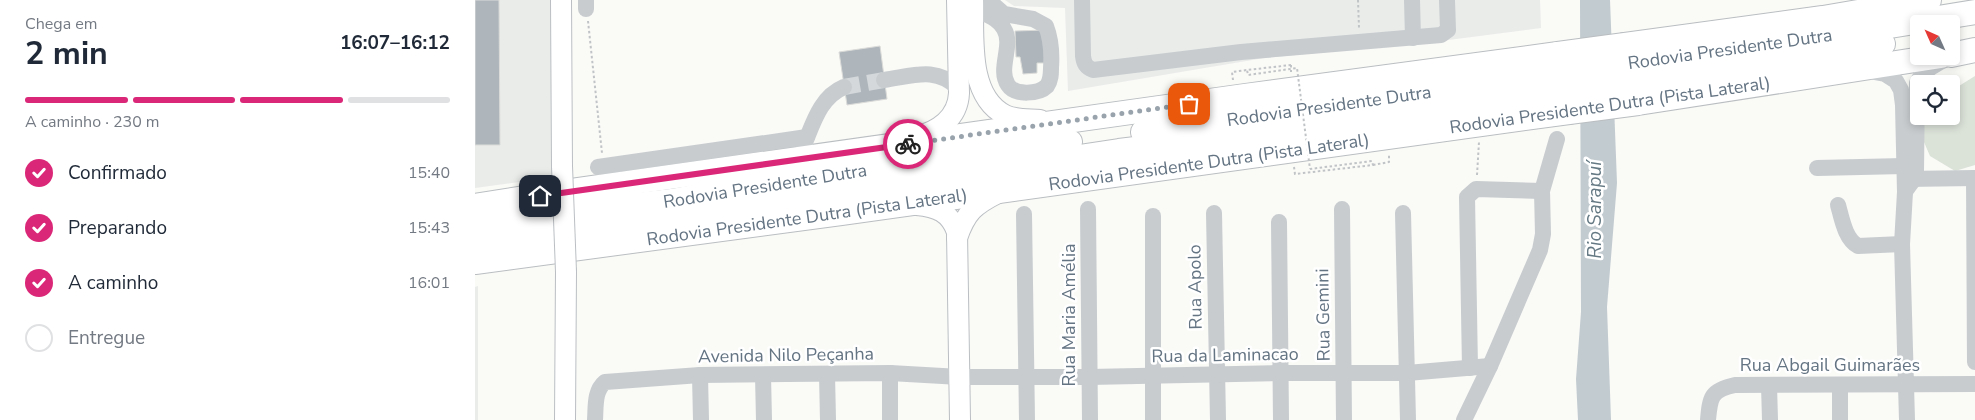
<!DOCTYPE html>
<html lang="pt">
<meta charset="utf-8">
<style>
:root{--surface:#fff;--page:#f2f2f3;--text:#1f2937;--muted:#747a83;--line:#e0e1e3;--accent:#db2777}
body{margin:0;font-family:"Nunito Sans",sans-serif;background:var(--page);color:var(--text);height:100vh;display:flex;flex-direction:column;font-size:19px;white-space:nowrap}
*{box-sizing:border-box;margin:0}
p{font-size:16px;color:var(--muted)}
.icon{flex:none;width:28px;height:28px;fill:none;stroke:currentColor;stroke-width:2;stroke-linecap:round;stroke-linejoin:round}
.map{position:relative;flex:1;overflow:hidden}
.details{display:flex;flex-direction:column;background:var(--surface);width:475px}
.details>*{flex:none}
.needle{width:32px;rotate:315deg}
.controls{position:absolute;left:1435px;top:15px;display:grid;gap:10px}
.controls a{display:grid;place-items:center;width:50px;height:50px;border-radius:5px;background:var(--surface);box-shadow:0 2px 8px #0003;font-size:25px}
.pin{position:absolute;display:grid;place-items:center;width:42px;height:42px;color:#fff;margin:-21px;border-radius:10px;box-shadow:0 2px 8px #0006}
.courier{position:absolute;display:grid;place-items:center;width:50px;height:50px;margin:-25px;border:4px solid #db2777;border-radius:50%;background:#fff;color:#222;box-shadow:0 1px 6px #0007}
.head em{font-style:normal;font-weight:700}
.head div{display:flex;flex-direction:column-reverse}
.head{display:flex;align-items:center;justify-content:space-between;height:85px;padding:0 25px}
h1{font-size:32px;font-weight:700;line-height:38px}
.bar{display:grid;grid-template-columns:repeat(4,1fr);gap:8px 5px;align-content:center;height:60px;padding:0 25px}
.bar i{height:6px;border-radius:4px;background:var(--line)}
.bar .selected{background:var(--accent)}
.bar p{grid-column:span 4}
ol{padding:0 25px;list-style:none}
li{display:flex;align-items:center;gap:15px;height:55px}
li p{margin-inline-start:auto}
li .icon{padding:5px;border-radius:50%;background:var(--accent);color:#fff;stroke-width:4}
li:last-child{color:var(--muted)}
li i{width:28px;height:28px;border:2px solid var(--line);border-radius:50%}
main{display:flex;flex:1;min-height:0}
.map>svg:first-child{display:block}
</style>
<main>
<section class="details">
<div class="head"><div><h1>2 min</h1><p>Chega em</p></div><em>16:07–16:12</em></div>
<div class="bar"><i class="selected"></i><i class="selected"></i><i class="selected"></i><i></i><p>A caminho · 230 m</p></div>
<ol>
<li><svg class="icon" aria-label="check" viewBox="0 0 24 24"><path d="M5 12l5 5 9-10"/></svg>Confirmado<p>15:40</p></li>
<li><svg class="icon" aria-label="check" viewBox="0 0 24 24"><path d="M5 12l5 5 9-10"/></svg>Preparando<p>15:43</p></li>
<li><svg class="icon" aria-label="check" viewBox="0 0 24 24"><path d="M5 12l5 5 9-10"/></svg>A caminho<p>16:01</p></li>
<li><i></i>Entregue</li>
</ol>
</section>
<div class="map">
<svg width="1500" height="420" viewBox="0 0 1500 420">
<rect width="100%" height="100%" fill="#fafaf7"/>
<g fill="#eaecea">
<polygon points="0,0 77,0 80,177 0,188"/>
<polygon points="530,0 1065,0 1066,28 950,43 789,58 593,91 590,8 539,6"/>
<polygon points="3,286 3,420 0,420 0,287"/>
</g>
<polygon fill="#dbe2d8" points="1500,76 1500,165 1480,171 1455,156 1449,142 1446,127 1451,116 1476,116 1476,91"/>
<polygon fill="#c2cbd0" points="1105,0 1135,0 1142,183 1132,307 1136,420 1103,420 1101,379 1106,312"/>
<g fill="#aeb6bc" stroke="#dbdcd9">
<polygon points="0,0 24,0 25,145 0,145"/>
<polygon points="570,30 570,63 562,63 562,73 548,74 545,57 541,57 540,31"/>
<polygon points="405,46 412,99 372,105 364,52"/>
</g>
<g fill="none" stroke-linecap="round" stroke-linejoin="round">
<polyline stroke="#d4d8da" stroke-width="16" stroke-dasharray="16 8" stroke-linecap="butt" points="369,87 409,80"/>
<g stroke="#bbbfc3" stroke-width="22">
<g id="major">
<polyline points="86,0 87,166"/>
<path d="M498,0C499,35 492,96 530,115C540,120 554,119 565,120"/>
<path d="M440,137C463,132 483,118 484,93L482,0"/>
<path d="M442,205C462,207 475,212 482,232L485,420"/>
<path d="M482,238C491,212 499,205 523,193"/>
<polyline points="90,420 91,272"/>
</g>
</g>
<g stroke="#babec1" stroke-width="26">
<g id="highway">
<polyline points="1150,45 1348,18 1454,0"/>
<polyline points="1476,55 1500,50"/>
<polyline points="1154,63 1285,47 1500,12"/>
<polyline points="1161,83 1408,44"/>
<polyline points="1163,103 1466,56"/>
<polyline points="668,132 1090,73"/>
<polyline points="0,206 81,193 770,96 1083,54"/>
<polyline points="0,224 197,201 285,185 595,142"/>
<polyline points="0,244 315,201 644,151 852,126 1095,93"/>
<polyline points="0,262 366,213 1094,112"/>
</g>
</g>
<g stroke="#c1c4c6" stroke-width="2" stroke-dasharray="2.5 2.5" stroke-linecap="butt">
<polyline points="883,0 884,28"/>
<polyline points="113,21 127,153"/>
<polyline points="816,65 816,72"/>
<polyline points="758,80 757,72 772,70"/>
<polyline points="898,165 914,162 914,155"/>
<polyline points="819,167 820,174 898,165 897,161 835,169"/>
<polyline points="1002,175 1004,142"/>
</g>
<g stroke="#c8cccf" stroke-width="16">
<polyline points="111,0 111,9"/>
<path d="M607,0L608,56C609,64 611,67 618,70L766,52L966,35L973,30L972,0"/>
<polyline points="937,0 938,38"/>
<path d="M498,7C508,14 523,17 529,29C539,45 522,69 533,85C540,96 564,94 572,86C576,80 576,74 576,68C577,54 576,39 571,26L558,19L529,14L513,0"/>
<polyline points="1394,71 1410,74 1421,81 1426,90 1428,105 1430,192 1427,244 1432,420"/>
<path d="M409,80C438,76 461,66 483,88"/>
<path d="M329,145C338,124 345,97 369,87"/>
<polyline points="123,167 332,137"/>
<polyline points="1342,168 1429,166"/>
<polyline points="1499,178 1500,362"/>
<polyline points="1430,179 1500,178"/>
<path d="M1431,190L1439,179L1441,171L1442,83C1448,70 1459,66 1470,59"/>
<path d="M1363,205C1367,219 1370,239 1383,246L1427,244"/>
<polyline points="613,209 615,420"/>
<polyline points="867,209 869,420"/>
<polyline points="739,213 743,420"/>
<polyline points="928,213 933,420"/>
<polyline points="549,214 552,420"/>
<polyline points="678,216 678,420"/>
<polyline points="804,222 806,420"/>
<polyline points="995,368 992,197 1001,189 1067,191"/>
<polyline points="352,374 353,420"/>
<polyline points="225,375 226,420"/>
<polyline points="288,375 289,420"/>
<polyline points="1294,385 1295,420"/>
<polyline points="1365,386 1365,420"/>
<path d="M120,420C121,407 119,391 130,382L225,375L415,373L485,377H614L806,373H932L1015,366"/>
<polyline points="415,420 415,373"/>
<polyline points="989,420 1015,366 1065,250 1068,234 1067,191 1082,139"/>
<path d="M1233,420C1235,397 1236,390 1260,385L1500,384"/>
</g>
<use href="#major" stroke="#fff" stroke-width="20"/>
<use href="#highway" stroke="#fff" stroke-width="24"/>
<g stroke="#bbbfc3" stroke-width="22" stroke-linecap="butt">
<polyline id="major-bridge" points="87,166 91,272"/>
</g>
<g stroke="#babec1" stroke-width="26" stroke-linecap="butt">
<g id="highway-bridge">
<polyline points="1083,54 1150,45"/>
<polyline points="1090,73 1154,63"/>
<polyline points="1095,93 1161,83"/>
<polyline points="1094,112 1163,103"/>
</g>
</g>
<polyline stroke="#c1c4c6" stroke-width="2" stroke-dasharray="2.5 2.5" stroke-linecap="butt" points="816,65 772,70 773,75 822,68 835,169"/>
<use href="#major-bridge" stroke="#fff" stroke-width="20"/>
<use href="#highway-bridge" stroke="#fff" stroke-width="24"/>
</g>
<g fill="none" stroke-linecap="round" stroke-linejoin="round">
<polyline stroke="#98a3ac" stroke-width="5" stroke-dasharray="0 9" points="433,144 714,104"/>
<polyline stroke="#db2777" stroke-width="6" points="65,196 433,144"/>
</g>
<g text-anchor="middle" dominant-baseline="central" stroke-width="5" stroke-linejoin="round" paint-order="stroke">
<g font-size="18" fill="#647483" stroke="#fff">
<text transform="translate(1255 49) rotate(-8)">Rodovia Presidente Dutra</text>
<text transform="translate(1135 105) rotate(-8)">Rodovia Presidente Dutra (Pista Lateral)</text>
<text transform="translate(854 106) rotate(-8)">Rodovia Presidente Dutra</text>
<text transform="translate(734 162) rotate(-8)">Rodovia Presidente Dutra (Pista Lateral)</text>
<text transform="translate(290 186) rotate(-9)">Rodovia Presidente Dutra</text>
<text transform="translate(332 217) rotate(-8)">Rodovia Presidente Dutra (Pista Lateral)</text>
<text transform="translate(720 287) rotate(-91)">Rua Apolo</text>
<text transform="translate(594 315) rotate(-90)">Rua Maria Amélia</text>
<text transform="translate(848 315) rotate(-91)">Rua Gemini</text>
<text transform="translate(311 355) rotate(-1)">Avenida Nilo Peçanha</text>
<text transform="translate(750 355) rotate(-1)">Rua da Laminacao</text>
<text x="1355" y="365">Rua Abgail Guimarães</text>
</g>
<g font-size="19" font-style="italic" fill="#647983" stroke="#fff">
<text transform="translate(1120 210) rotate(-90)">Rio Sarapuí</text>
</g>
</g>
</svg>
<div class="controls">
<a><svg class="needle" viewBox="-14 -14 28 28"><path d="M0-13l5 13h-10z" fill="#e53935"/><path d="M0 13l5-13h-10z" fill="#747a83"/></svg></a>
<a><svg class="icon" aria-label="locate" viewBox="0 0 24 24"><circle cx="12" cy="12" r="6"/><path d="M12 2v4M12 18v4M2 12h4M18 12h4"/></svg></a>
</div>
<div class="pin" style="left:714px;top:104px;background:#ea580c"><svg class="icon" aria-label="bag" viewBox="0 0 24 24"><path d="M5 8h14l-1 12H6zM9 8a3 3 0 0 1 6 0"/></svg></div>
<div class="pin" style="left:65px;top:196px;background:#1f2937"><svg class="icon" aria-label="home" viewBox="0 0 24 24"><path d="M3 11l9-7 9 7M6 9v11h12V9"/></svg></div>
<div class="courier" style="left:433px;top:144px"><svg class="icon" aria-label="bike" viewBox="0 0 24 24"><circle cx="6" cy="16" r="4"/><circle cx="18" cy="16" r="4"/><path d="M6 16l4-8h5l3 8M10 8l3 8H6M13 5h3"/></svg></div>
</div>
</main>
